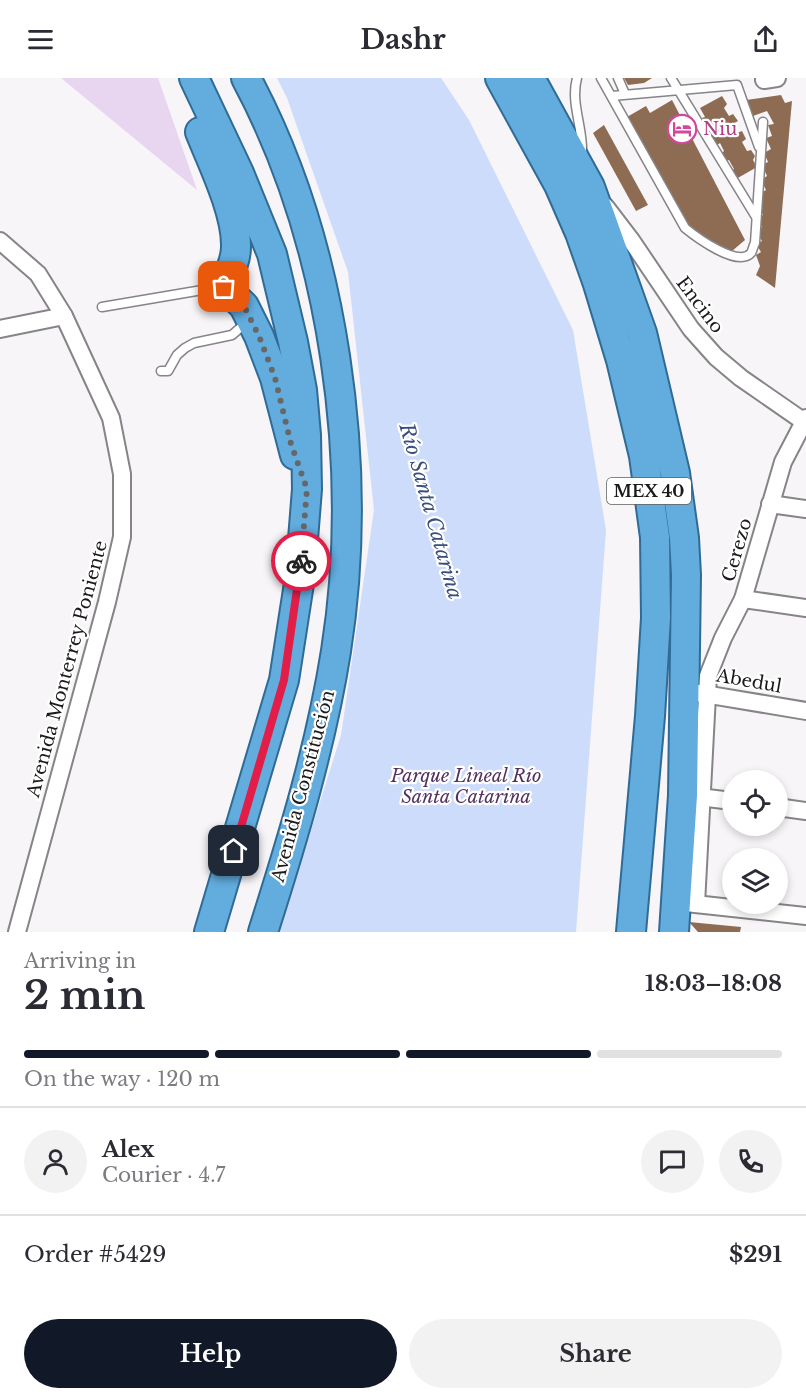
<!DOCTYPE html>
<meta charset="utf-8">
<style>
:root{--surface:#fff;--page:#f2f2f3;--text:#2b2b33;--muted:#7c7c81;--line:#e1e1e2;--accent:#111827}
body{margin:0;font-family:"Libre Baskerville",serif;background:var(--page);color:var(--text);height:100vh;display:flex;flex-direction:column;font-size:22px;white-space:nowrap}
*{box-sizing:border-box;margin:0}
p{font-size:20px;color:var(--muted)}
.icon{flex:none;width:33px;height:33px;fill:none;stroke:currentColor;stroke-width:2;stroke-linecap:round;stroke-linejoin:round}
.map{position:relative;height:854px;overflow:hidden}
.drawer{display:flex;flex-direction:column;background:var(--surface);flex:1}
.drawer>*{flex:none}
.fabs{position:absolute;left:722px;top:692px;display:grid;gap:12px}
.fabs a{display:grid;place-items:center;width:66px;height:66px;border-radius:50%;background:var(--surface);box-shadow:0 3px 9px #0003;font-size:30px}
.pin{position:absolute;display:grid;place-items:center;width:51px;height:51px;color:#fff;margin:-26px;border-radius:12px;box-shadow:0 3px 9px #0006}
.courier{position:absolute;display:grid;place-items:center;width:60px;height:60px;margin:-30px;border:4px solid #e11d48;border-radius:50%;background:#fff;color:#222;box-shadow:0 2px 8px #0007}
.overview em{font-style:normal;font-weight:800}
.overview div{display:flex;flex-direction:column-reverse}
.overview{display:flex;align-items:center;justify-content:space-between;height:102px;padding:0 24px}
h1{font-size:39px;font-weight:800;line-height:45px}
.bar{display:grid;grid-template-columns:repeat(4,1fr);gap:9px 6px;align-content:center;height:72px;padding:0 24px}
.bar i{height:8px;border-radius:4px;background:var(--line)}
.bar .selected{background:var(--accent)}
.bar p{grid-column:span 4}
.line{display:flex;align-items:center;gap:15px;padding:0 24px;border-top:2px solid var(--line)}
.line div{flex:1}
.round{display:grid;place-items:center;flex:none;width:63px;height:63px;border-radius:32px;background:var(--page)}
.action{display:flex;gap:12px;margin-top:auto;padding:12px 24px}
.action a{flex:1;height:69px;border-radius:36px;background:var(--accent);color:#fff;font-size:24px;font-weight:800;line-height:69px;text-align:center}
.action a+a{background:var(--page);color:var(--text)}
header{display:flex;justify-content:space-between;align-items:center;height:78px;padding:0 24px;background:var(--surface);font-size:27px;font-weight:800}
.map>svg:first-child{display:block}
</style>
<header><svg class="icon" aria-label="menu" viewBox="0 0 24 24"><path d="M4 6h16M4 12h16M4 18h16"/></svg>Dashr<svg class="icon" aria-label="share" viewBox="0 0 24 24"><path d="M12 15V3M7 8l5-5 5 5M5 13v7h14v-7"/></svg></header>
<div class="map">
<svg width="806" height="854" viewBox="0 0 806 854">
<rect width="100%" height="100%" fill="#f7f5f8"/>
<polygon fill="#e8d5ef" points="61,0 158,0 197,112"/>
<polygon fill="#cddcfa" points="277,0 441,0 469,42 573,252 606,452 576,854 279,854 341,657 374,432 348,194 287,20"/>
<g fill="#8d6c53">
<polygon points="624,0 652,0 644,5 628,7"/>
<polygon points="781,17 785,25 792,23 775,210 756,197 760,188 756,177 761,174 756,166 762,163 756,153 762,149 757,140 763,137 758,128 763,125 759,116 766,112 761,102 767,98 762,87 768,84 764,75 771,71 766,60 772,58 768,47 774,46 767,33 753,38 746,22"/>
<polygon points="722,18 727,26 724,30 729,38 733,36 738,43 733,46 737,55 742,53 746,61 742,64 747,73 751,72 755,78 753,82 757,89 736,101 730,94 734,91 729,82 726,83 722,75 724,73 720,65 716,68 711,58 715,56 711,49 707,50 702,40 705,39 700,30"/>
<polygon points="672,22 745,162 732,173 691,154 627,39 646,28 650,35"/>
<polygon points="604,47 648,127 636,133 593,55"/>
<polygon points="689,844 741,849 740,854 698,854"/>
</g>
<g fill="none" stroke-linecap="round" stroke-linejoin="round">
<g stroke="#868487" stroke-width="11">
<g id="service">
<path d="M577,0C570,26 584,51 582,78"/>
<path d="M601,0L685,150C696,159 738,190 751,175C753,172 753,168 755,165L763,44"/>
<polyline points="618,0 625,16"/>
<polyline points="671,0 756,139"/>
<polyline points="612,18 737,7 759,69"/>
<polyline points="102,229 220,209"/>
<polyline points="161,293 168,293 177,277 185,270 194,265 232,257 248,243"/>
</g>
</g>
<g stroke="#868487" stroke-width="20">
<g id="minor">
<polyline points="764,2 777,0"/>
<polyline points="605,128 631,162 691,251 716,279 741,300 803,343"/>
<polyline points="0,163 38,196 64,238 111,340 122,396 122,459 107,524 17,854"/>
<polyline points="0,251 64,238"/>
<polyline points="770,426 806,431"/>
<polyline points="743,521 806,530"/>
<polyline points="698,615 806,633"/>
<polyline points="691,718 732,723"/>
<polyline points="777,729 806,733"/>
<polyline points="686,825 806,838"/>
<polyline points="696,826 708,598 723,560 743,521 783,384 806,340"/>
</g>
</g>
<g stroke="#306b95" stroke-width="32">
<g id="trunk">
<polyline points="194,0 239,95 272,176 293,264 302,312 306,357 307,411 300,499 284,602 209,854"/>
<path d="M246,0C335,166 365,389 336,573C321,668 292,763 263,854"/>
<polyline points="500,0 559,107 580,155 598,206 621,282 644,378 655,459 656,540 650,638 631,854"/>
<polyline points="530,0 590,109 642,255 675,395 684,460 686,497 683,717 674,854"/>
<path d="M200,54C213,86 237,135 236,169C236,183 229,196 224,209L244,228L259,258L275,300L295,377"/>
</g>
</g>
<use href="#service" stroke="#fff" stroke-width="8"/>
<use href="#minor" stroke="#fff" stroke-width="16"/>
<use href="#trunk" stroke="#62acde" stroke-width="28"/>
</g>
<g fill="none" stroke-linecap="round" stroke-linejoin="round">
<polyline stroke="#686768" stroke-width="6" stroke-dasharray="0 10.8" points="224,209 244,228 259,258 275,300 291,366 307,411 301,483"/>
<polyline stroke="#e11d48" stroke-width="8" points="234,773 284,602 301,483"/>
</g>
<defs>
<g id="hotel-ring" transform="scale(1.5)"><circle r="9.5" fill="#fff" stroke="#d1479c" stroke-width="1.5"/><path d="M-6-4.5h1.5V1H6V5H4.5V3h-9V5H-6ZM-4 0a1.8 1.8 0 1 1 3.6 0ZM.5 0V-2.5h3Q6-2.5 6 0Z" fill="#d1479c"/></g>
</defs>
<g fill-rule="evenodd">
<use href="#hotel-ring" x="682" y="51"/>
</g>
<g text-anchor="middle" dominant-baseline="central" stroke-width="4.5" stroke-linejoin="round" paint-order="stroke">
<rect fill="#fff" stroke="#5f5f5f" stroke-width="1.5" x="607" y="400" width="84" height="26" rx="4.5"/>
<g font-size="16" font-weight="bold" fill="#1b1a1b">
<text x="649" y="413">MEX 40</text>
</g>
<g font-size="18" fill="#b23c85" stroke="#fff" text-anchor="start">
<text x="703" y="51">Niu</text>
</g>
<g font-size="18" fill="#1b1a1b" stroke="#fff">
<text transform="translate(700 227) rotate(53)">Encino</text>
<text transform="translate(737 472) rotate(-74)">Cerezo</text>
<text transform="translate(67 591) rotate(-75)">Avenida Monterrey Poniente</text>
<text transform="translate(749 603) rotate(10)">Abedul</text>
<text transform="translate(303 708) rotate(-75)">Avenida Constitución</text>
</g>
<g font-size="18" font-style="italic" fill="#52315e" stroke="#fff">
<text x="466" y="698">Parque Lineal Río<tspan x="466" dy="21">Santa Catarina</tspan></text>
</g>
<g font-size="20" font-style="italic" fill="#374e7e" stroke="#fff">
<text transform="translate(431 433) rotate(74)">Río Santa Catarina</text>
</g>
</g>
</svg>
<div class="fabs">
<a><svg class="icon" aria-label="locate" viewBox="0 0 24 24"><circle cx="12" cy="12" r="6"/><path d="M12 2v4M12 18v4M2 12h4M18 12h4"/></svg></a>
<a><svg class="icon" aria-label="layers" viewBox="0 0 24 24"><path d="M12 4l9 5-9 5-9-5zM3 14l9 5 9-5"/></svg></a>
</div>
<div class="pin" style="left:224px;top:209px;background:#ea580c"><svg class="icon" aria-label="bag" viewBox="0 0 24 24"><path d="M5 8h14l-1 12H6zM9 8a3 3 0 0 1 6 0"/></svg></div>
<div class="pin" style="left:234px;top:773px;background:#1f2937"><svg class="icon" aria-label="home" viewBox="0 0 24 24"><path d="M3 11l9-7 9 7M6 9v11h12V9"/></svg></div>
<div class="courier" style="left:301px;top:483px"><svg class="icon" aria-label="bike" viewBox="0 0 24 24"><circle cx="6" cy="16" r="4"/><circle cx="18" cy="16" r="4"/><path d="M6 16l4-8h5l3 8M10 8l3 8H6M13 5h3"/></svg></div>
</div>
<section class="drawer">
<div class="overview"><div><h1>2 min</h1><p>Arriving in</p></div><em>18:03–18:08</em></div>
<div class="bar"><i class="selected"></i><i class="selected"></i><i class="selected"></i><i></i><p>On the way · 120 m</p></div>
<div class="line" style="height:108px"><a class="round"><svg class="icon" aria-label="person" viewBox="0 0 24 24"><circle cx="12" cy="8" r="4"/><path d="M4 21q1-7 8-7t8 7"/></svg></a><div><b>Alex</b><p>Courier · 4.7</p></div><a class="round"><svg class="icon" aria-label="chat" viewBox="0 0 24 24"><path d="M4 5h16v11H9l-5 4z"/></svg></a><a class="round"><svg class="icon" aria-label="phone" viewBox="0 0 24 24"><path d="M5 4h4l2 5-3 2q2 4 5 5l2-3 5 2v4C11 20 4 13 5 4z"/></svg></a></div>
<div class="line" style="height:78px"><div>Order #5429</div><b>$291</b></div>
<div class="action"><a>Help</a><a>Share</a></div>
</section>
